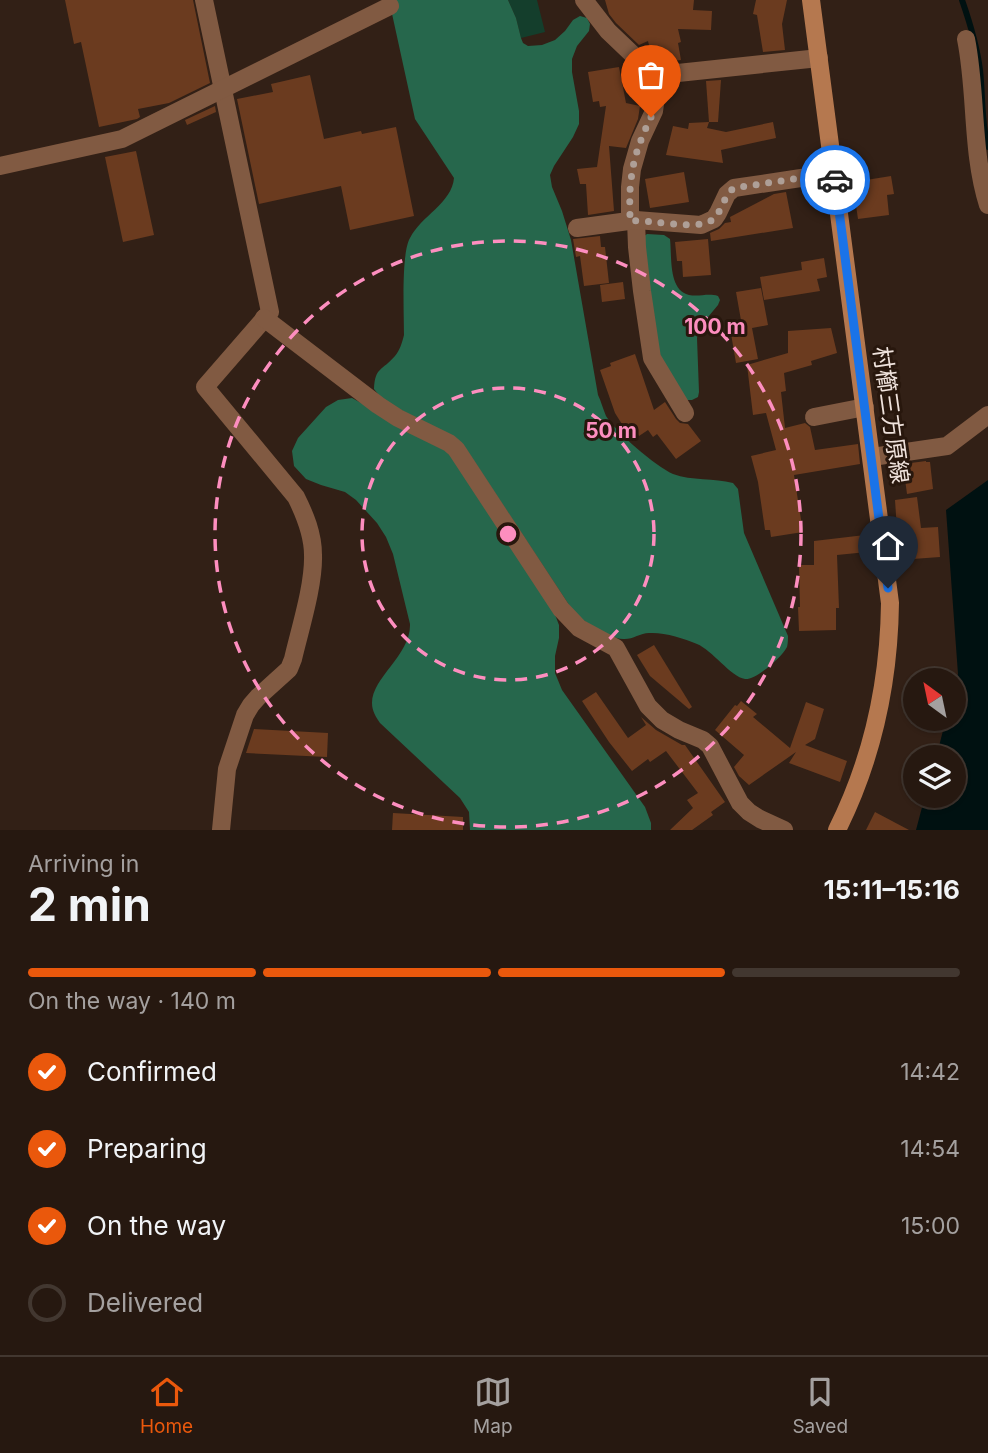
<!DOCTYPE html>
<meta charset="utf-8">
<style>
:root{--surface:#261810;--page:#32251e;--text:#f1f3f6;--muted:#a4a09f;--line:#423730;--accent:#ea580c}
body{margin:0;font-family:Inter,"Noto Sans JP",sans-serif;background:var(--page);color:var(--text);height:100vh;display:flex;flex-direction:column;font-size:26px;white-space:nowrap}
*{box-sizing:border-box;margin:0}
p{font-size:23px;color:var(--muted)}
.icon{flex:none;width:38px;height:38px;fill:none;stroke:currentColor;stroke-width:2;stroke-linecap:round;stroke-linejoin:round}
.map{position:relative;height:830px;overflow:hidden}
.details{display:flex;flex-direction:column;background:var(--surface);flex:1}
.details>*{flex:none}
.needle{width:46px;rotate:327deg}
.fabs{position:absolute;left:903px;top:668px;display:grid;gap:14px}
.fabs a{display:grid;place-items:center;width:63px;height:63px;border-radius:50%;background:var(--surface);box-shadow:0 2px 5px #0004,0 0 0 2px var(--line);font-size:35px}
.pin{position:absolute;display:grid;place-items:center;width:60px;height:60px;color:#fff;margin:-72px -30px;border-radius:50% 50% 50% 0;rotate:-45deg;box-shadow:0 0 7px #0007}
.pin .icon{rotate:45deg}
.courier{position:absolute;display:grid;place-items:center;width:70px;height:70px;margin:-35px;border:5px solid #1a73e8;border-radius:50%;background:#fff;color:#222;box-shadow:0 2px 9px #0007}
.headline em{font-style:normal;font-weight:700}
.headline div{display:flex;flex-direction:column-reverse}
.headline{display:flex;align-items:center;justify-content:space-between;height:119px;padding:0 28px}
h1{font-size:46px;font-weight:700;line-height:52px}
.bar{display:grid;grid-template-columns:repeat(4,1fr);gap:10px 7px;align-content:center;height:84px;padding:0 28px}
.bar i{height:9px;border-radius:5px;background:var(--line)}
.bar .on{background:var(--accent)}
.bar p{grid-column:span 4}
ol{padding:0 28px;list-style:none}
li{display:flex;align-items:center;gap:21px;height:77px}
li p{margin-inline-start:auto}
li .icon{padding:7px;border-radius:50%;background:var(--accent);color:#fff;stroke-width:4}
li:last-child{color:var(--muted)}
li i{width:38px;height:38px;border:4px solid var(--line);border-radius:50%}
.dock{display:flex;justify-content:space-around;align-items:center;height:98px;border-top:2px solid var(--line);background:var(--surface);font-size:19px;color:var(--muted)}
.dock a{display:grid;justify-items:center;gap:4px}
.dock .on{color:var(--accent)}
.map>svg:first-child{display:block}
</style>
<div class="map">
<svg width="988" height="830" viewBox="0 0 988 830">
<rect width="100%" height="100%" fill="#322016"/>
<polygon fill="#143e2c" points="508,0 537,0 545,32 521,38 516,18"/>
<g fill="#26674c">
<path d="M389,0H508L516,18L521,38L523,43L528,46L542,45L555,40L565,31L573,20L580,16L587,18L590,24L589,31L577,46L572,59V72L579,111V124L573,137L554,166L550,175L552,187L562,211L571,240L598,395C601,401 603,409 606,416C616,432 655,466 673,474C692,481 714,478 733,483L738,489L744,533L788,636C788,638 788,644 787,647C782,657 756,680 745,679C731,677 712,650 697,644C683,638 664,632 649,633C640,633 632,640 623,639C607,638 587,623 575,614L468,452L422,422L382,399L374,389C375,367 382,371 395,356C400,350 402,343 404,335C404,314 401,253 410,238C421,216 452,203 454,178L415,119Z"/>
<path d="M647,234L664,235L670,239C672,256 668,290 689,295C699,297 708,293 718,296L720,300L718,305L703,323L699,330L697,338L699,392L698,397L692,400H686L658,356L643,237Z"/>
<path d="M352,398L438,445L451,454L554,612L559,625V638L555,656V673L562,690L645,807L651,823V830H470L469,812L460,798L380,723C376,717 372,711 372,703C372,677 411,655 410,624L393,554L386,537L377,523L356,500L345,492L321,485L306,479L294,466L292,451L298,438L326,407L338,400Z"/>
</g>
<polygon fill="#011" points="988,480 988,830 916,830 925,796 954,796 954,758 936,758 946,719 954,719 954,689 958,674 946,510"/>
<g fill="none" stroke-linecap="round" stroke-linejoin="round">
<path stroke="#011" stroke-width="6" d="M962,0C970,23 977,46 980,70C983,96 981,122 988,147"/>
</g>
<g fill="#6b3b1f">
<polygon points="65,0 193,0 210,83 169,103 138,109 140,117 137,119 99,127 81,42 74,44"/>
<polygon points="605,0 694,0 693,10 712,11 711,30 678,29 681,42 678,43 681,60 658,63 652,57 648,41 639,45 616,23 609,14"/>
<polygon points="756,0 787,0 782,24 785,50 763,52 757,15 753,14"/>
<polygon points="619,67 626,103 640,106 638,119 626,148 609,146 614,211 588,215 586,184 580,184 577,169 597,167 606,106 600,107 599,101 593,102 588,72"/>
<polygon points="310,75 324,139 361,131 362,134 396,127 414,216 350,230 341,186 259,204 237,99 273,92 271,84"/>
<polygon points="721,80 718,122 709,122 706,81"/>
<polygon points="215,106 216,112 187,125 185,120"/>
<polygon points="709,122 707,128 726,132 773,122 776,138 721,150 723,163 666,155 673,126 688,129 689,123"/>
<polygon points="136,151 154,235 123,242 105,157"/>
<polygon points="684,172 689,202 650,208 645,179"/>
<polygon points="891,176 894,194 887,195 889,215 858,219 855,199 857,199 856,186 861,185 860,181"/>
<polygon points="786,192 793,228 711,241 710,233 719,229 725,223 731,222 730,217 774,194"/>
<polygon points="600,236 601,247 605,247 609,283 584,286 580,256 576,257 573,239"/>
<polygon points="708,239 711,275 683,277 682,261 677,261 675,242"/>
<polygon points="824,258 827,277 817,279 820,291 764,300 760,277 802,270 801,262"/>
<polygon points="623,282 625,299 602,302 600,285"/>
<polygon points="761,288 768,325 752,328 758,359 736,363 730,328 742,326 736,292"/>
<polygon points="831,328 837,353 811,361 812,365 784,373 786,391 781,392 785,428 805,423 810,427 815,450 858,444 860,464 794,475 803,532 771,537 770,530 765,530 758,482 751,456 776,450 766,413 753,415 747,365 788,353 788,331"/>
<polygon points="635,354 654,410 665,402 676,419 680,423 688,424 701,441 676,459 657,434 653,437 648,430 639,436 631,425 625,429 615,413 600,370 611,366 610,363"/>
<polygon points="926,461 926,462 930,462 933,489 907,494 903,464"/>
<polygon points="917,497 921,528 938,527 940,557 899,560 895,500"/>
<polygon points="865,535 867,552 837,555 839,608 836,608 836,630 799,631 798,607 800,607 799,565 814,565 814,541"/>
<polygon points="654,645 692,707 689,709 650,676 637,655"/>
<polygon points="596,692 628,738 646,725 641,717 656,730 682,745 685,745 725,802 711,812 713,815 692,830 670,830 693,808 687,800 698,793 666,751 650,762 648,759 632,771 609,742 582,701"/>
<polygon points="741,701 757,714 753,717 790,748 806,702 824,709 815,739 805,745 847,761 840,782 789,763 796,752 749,785 739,776 734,767 744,755 715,730 735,705 737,706"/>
<polygon points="254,729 328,733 327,757 246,753"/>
<polygon points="875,812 909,830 866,830"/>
<polygon points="393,813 463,817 463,830 392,830"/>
</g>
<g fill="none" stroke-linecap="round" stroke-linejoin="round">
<g stroke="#815a42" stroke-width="18">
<path d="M204,0L270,312L205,387L296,497C305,515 313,534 313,555C314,585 300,629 293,659L289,669L258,697L251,705L245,715L227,769L221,830"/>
<polyline points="584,0 608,31 652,73 659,75 819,58"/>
<path d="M966,39C977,94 971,151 988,205"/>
<polyline points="0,166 122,139 390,6"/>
<polyline points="636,220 637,247 642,291 652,358 685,413"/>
<polyline points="630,221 630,187 632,169 640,141 654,111 659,75"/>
<polyline points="577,228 636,220 701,225 714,219 718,213 727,194 734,188 834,173"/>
<polyline points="264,318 378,405 398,418 449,443 456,449 561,609 579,628 616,648 648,706 662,720 679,730 703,740 710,746 740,803 749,812 760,819 784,830"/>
<polyline points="814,417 865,407"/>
<polyline points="872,457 947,446 988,415"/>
</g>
<path stroke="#b5784f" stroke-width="18" d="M811,0L890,603C889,681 872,760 837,830"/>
</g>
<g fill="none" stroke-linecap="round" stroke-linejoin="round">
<path stroke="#ae9f97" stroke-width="7" stroke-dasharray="0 12.6" d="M651,117C641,138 633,158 631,181C629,194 630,208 630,221C650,219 698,231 712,220C723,211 723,196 734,188L834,173L835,180"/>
<polyline stroke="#1a73e8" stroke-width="9" points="835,180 888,588"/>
</g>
<g fill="none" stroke="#fd8ebf" stroke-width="3.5" stroke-dasharray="12 9">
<circle cx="508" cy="534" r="146"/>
<circle cx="508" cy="534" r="293"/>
</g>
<g text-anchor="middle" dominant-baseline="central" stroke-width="6" stroke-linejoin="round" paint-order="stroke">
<g font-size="23" fill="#f0e3dd" stroke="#28170d">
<text transform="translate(891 415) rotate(82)">村櫛三方原線</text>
</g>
</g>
<circle cx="508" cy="534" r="10" fill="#fd8ebf" stroke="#28170d" stroke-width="3.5"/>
<g font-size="21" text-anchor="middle" font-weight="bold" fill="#fd8ebf" stroke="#28170d" stroke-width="6" stroke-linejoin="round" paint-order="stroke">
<text x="715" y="334">100 m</text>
<text x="611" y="438">50 m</text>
</g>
</svg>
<div class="fabs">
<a><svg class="needle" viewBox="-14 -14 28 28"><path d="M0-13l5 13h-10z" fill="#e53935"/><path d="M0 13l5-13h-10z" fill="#a4a09f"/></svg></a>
<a><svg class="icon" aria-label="layers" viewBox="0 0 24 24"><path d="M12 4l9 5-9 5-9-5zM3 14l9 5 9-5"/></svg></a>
</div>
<div class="pin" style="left:651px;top:117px;background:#ea580c"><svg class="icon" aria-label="bag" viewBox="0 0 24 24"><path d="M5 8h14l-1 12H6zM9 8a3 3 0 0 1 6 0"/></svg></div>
<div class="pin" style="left:888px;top:588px;background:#1f2937"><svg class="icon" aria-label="home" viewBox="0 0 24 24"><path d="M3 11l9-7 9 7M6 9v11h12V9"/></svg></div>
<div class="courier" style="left:835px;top:180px"><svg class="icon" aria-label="car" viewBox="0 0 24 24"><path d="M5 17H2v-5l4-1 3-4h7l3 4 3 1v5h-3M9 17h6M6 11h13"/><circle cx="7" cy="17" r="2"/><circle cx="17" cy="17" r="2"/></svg></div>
</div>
<section class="details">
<div class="headline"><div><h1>2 min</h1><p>Arriving in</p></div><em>15:11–15:16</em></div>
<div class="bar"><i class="on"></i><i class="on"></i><i class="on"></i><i></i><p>On the way · 140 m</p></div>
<ol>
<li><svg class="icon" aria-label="check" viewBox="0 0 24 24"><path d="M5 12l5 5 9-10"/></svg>Confirmed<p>14:42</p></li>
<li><svg class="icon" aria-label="check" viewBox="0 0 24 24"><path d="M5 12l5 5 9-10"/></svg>Preparing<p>14:54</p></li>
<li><svg class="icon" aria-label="check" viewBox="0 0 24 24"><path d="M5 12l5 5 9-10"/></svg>On the way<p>15:00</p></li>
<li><i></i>Delivered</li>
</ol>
</section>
<nav class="dock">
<a class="on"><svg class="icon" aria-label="home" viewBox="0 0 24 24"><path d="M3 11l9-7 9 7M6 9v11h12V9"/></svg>Home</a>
<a><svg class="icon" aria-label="map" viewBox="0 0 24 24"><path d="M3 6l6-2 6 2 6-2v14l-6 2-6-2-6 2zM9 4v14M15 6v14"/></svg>Map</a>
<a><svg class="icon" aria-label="saved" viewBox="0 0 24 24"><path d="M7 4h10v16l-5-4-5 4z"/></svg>Saved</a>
</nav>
